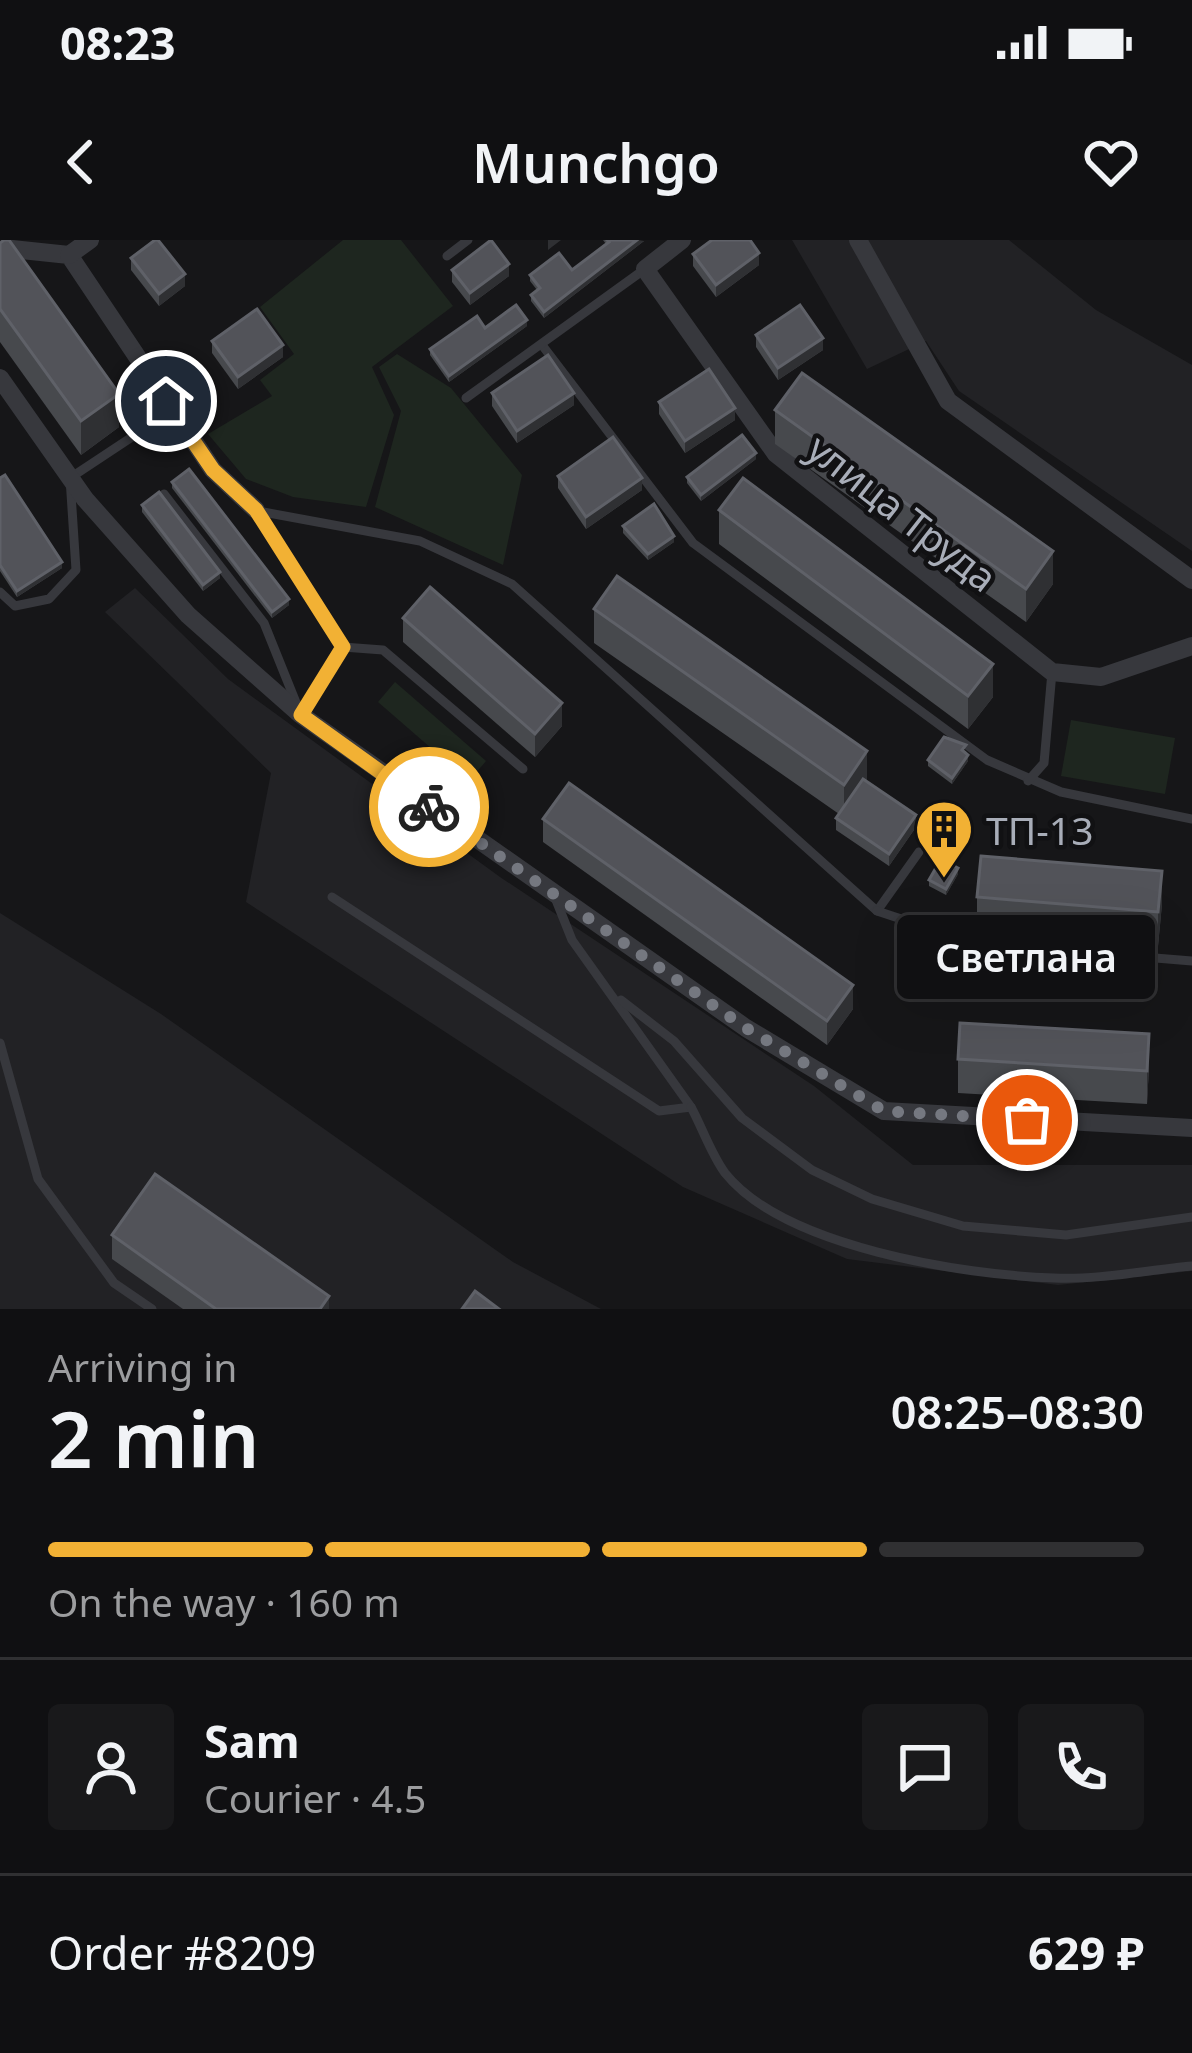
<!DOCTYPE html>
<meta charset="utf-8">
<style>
:root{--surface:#101012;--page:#19191b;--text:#f1f3f6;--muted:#9c9d9f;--line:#303032;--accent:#f2b134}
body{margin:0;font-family:"Noto Sans",sans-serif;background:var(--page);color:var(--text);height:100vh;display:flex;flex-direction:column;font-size:45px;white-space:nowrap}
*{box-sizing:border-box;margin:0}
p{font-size:39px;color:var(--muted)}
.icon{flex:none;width:66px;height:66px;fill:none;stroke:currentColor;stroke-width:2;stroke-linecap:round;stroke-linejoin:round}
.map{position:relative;height:1069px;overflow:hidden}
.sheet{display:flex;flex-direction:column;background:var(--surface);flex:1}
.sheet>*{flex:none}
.pin{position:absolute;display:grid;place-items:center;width:102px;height:102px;color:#fff;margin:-51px;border:6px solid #fff;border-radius:50%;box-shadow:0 3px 12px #0007}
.courier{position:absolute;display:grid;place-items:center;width:120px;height:120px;margin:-60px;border:9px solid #f2b134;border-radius:50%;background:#fff;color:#222;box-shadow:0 3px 15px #0007}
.bubble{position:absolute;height:84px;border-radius:12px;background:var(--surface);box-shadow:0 12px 48px #0002,0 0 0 3px var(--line);font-size:39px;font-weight:600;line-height:84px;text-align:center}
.head em{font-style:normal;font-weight:600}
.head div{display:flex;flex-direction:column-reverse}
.head{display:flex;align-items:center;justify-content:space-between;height:204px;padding:0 48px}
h1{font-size:78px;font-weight:600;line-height:90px}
.bar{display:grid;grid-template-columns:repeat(4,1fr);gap:18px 12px;align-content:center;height:144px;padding:0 48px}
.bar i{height:15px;border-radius:9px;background:var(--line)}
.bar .selected{background:var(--accent)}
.bar p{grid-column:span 4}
.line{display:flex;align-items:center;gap:30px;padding:0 48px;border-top:3px solid var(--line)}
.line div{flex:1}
.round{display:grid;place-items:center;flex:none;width:126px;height:126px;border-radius:12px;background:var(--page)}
.status{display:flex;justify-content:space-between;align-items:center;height:84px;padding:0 60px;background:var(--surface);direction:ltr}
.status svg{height:33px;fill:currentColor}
header{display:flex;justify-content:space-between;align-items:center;height:156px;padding:0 48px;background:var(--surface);font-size:54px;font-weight:600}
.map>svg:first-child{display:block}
</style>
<div class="status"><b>08:23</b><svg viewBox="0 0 49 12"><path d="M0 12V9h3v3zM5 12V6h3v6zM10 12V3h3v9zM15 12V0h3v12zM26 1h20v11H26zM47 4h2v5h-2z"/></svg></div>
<header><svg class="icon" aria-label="back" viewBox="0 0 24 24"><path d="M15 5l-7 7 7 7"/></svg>Munchgo<svg class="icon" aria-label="heart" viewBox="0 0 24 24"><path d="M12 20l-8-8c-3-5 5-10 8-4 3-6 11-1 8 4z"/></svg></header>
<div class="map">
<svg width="1192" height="1069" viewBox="0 0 1192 1069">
<rect width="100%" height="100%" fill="#161618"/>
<g fill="#222225">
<polygon points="792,0 1009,0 1096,70 1192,125 1192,311 959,151 926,101 867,129"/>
<polygon points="135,348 228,439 500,637 814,846 913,925 1192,925 1192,1031 1058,1045 847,1019 683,947 246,662 271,533 105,372"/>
<polygon points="0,673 161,774 513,1022 601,1069 0,1069"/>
</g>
<g fill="#1e261f">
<polygon points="343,0 401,0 453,66 372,127 394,175 366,267 293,257 246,239 208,194 272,156 260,140 294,114 260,67"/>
<polygon points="397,114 451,148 522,235 503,325 375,267 401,171 379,127"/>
<polygon points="395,442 486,521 469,541 378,462"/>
<polygon points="1071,480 1175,498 1165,554 1061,536"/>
<polygon points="1005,718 1126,728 1124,750 1003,740"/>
</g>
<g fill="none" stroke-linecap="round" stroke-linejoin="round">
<g stroke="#37383d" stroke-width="9">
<polyline points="447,16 468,0"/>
<polyline points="542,105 693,303 987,520 1061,552 1192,579"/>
<polyline points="466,158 645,29"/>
<polyline points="164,254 264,383 301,475 343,407 256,270"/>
<polyline points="258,271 420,301 512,344 877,671 919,612"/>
<polyline points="0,352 15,366 49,359 76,330 70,238 141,191 114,153"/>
<polyline points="343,407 383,410 523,529"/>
<polyline points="1028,541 1044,523 1052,432"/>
<polyline points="332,657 659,871 691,867 572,700 556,660"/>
<polyline points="877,671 974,703 1192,721"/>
<polyline points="621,760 674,801 742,878 812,930 872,959 963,986 1066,995 1192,977"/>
<polyline points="0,803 38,939 114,1043 152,1069"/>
<path d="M691,867C702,887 711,914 725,933C784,1007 963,1035 1054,1038C1099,1040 1147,1030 1192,1026"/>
</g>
<g stroke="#37383d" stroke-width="18">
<polyline points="682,0 645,29 776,214 1052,432 1101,437 1192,406"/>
<polyline points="858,0 948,161 1192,340"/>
<polyline points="0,14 12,9 69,15 213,230 256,270"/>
<polyline points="69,15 90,0"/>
<polyline points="0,138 85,259 188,375 301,475 746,788 884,871 1192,888"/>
</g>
</g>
<g fill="#47494d">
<polygon points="603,0 644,1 544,78 531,61 531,55 537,50 530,41 530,35 572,30 606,4"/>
<polygon points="0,3 119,187 81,215 0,102"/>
<polygon points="693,14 759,25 716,57 693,26"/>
<polygon points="131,18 185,46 159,66 131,30"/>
<polygon points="452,30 509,36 470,65 452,42"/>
<polygon points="527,86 449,142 430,115 430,109"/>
<polygon points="756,95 823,110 778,140 756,107"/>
<polygon points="212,101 283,117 238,149 212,113"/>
<polygon points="492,153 574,165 517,203 492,166"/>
<polygon points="659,162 735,180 685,213 659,174"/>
<polygon points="775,170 1053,344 1026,382 775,204"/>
<polygon points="756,219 701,261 687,243 687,237"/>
<polygon points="558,236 642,250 586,289 558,248"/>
<polygon points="0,238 62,328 17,357 0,331"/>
<polygon points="172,242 289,365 272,378 172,248"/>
<polygon points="142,265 220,338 203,351 142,272"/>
<polygon points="719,270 993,457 968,489 719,304"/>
<polygon points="623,286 674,302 648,320 623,293"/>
<polygon points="594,369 867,541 916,587 889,626 836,590 836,578 839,574 594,403"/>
<polygon points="403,378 562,486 535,517 403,402"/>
<polygon points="966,511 968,521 952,544 928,526 928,520"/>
<polygon points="543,579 853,769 827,805 543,602"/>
<polygon points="958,634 946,655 929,646 929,640"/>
<polygon points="977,657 1162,664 1158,706 977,690"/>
<polygon points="958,819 1149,827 1147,864 958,853"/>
<polygon points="112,995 329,1069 183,1069 112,1019"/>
</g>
<g fill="#2f3033">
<polygon points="548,0 561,0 548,10"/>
<polygon points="637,0 644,1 544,78 544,72"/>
<polygon points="759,13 759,25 716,57 716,45"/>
<polygon points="509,24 509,36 470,65 470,53"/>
<polygon points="185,34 185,46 159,66 159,54"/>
<polygon points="527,80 527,86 449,142 449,136"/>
<polygon points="823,98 823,110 778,140 778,128"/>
<polygon points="283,105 283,117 238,149 238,137"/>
<polygon points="574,153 574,165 517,203 517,191"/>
<polygon points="119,154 119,187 81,215 81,181"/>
<polygon points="735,168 735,180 685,213 685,201"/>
<polygon points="756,213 756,219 701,261 701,255"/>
<polygon points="642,238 642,250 586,289 586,277"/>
<polygon points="674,296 674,302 648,320 648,314"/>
<polygon points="1053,311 1053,344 1026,382 1026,349"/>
<polygon points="62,322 62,328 17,357 17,351"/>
<polygon points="220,332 220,338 203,351 203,345"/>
<polygon points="289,359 289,365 272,378 272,372"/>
<polygon points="993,424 993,457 968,489 968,456"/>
<polygon points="562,463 562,486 535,517 535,494"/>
<polygon points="867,511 867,545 844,578 844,545"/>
<polygon points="968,515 968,521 952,544 952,538"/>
<polygon points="916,575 916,587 889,626 889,614"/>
<polygon points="958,628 958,634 946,655 946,649"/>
<polygon points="1162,631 1162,664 1158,706 1158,672"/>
<polygon points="853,745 853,769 827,805 827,781"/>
<polygon points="1149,794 1149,827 1147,864 1147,831"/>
<polygon points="329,1056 329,1069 320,1069"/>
</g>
<g fill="#525359" stroke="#5f6168" stroke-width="3">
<polygon points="4,0 9,0 119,154 81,181 0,69 0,3"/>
<polygon points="155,0 158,0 185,34 159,54 131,18"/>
<polygon points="491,0 509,24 470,53 452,30"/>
<polygon points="607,0 637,0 544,72 531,55 540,48 530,35 559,13 572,30 609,2"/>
<polygon points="712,0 750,0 759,13 716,45 693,14"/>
<polygon points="516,65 527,80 449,136 430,109 477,76 485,88"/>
<polygon points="800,65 823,98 778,128 756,95"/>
<polygon points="257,69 283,105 238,137 212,101"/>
<polygon points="548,115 574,153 517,191 492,153"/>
<polygon points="709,129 735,168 685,201 659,162"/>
<polygon points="802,133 1053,311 1026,349 775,170"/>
<polygon points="742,195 756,213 701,255 687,237"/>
<polygon points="613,197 642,238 586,277 558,236"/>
<polygon points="189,229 289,359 272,372 172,242"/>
<polygon points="5,235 62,322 17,351 0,325 0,238"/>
<polygon points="743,238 993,424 968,456 719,270"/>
<polygon points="159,252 220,332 203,345 142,265"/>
<polygon points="654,264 674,296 648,314 623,286"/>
<polygon points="617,336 867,511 844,545 594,369"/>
<polygon points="430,347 562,463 535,494 403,378"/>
<polygon points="944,497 966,505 962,510 968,515 952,538 928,520"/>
<polygon points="863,539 916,575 889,614 836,578"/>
<polygon points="569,543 853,745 827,781 543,579"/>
<polygon points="981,616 1162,631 1158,672 977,657"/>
<polygon points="941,619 958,628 946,649 929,640"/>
<polygon points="960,783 1149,794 1147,831 958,819"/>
<polygon points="155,934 329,1056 320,1069 216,1069 112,995"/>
<polygon points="475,1051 499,1069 462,1069"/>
</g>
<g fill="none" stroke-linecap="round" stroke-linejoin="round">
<polyline stroke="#757880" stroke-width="12" stroke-dasharray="0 21.6" points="429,567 746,788 884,871 1027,880"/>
<polyline stroke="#f2b134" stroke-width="15" points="166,161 213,230 256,270 343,407 301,475 429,567"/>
</g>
<defs>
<g id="building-pin" transform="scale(3)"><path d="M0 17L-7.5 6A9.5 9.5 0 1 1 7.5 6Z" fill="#f2b134" stroke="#111113"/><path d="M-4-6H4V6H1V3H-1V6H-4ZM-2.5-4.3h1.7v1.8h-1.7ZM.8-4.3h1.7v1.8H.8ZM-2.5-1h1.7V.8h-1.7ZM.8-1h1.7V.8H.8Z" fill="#111"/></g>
</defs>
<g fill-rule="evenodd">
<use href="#building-pin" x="944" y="589"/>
</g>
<g text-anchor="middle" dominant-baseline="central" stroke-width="9" stroke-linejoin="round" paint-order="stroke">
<g font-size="39" fill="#a8adb8" stroke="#111113">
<text transform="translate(903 272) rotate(38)">улица Труда</text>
</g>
<g font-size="39" fill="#a8adb8" stroke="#111113" text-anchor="start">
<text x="986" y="589">ТП-13</text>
</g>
</g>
</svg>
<div class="pin" style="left:1027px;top:880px;background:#ea580c"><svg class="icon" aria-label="bag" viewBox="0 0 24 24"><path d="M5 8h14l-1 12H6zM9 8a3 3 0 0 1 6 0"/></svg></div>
<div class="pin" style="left:166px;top:161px;background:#1f2937"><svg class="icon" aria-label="home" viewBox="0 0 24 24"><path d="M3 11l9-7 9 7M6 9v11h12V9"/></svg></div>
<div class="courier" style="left:429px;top:567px"><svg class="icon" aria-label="bike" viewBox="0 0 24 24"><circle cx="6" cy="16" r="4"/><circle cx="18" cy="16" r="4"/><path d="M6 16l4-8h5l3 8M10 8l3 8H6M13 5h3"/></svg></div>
<div class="bubble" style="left:897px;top:675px;width:258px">Светлана</div>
</div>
<section class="sheet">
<div class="head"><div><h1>2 min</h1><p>Arriving in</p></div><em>08:25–08:30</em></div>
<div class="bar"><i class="selected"></i><i class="selected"></i><i class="selected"></i><i></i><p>On the way · 160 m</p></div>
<div class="line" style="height:216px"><a class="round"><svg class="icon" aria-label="person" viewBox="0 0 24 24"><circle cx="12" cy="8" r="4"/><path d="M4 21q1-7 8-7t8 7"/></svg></a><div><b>Sam</b><p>Courier · 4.5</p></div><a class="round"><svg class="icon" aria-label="chat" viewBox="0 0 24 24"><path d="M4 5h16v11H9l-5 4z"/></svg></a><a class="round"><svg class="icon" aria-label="phone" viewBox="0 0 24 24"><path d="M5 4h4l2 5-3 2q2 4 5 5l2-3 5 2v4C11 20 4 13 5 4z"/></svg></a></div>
<div class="line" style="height:156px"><div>Order #8209</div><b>629 ₽</b></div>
</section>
